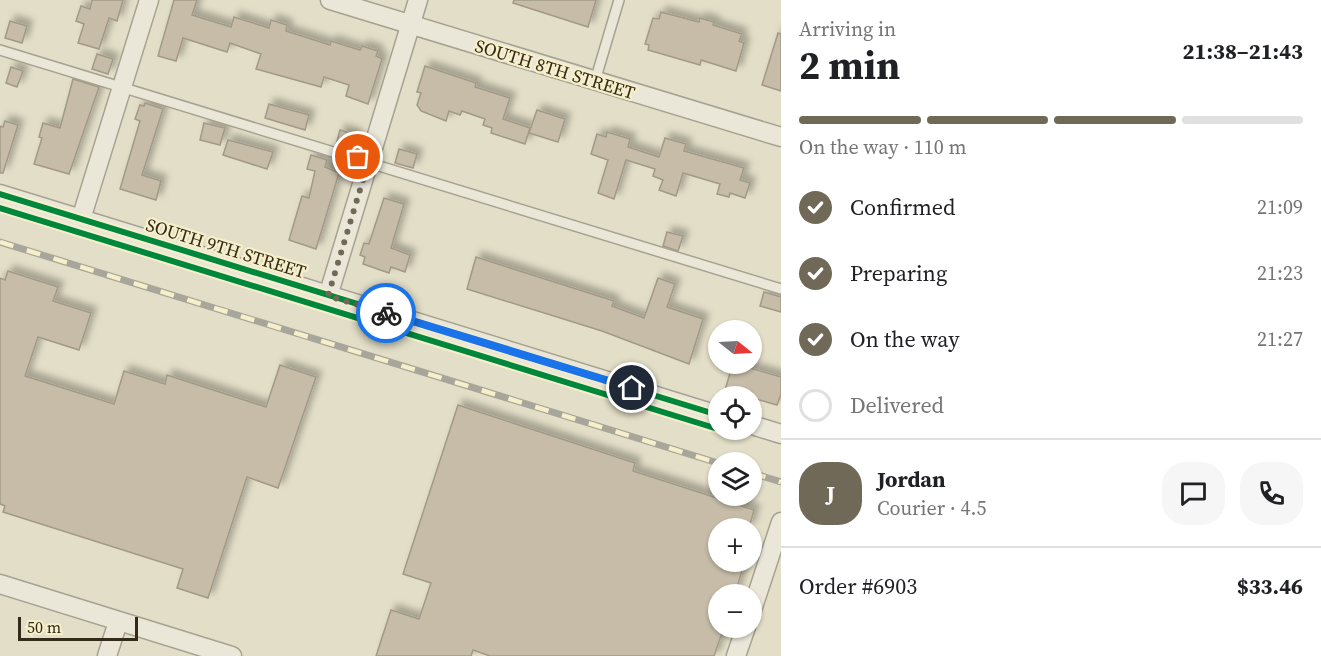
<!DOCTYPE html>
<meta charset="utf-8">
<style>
:root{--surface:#fff;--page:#f6f6f6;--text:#202124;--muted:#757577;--line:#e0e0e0;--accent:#716957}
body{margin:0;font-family:"Source Serif 4",serif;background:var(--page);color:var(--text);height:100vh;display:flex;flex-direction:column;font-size:22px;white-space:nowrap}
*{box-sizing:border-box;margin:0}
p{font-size:20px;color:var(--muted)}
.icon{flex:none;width:33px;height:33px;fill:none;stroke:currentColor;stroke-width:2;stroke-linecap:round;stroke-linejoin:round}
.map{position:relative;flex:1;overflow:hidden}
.sheet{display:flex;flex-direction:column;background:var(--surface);width:540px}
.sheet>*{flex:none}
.needle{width:39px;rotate:108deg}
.tools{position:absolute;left:708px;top:320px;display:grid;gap:12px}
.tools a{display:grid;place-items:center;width:54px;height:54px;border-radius:50%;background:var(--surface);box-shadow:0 2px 4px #0004;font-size:30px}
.scale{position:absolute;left:18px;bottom:15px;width:120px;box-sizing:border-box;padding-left:6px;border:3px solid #342a1a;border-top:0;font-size:16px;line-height:21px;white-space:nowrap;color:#342a1a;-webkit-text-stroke:4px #f6efca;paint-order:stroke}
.pin{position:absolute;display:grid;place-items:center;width:51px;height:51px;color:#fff;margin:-26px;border:3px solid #fff;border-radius:50%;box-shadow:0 2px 6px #0007}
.courier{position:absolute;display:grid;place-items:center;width:60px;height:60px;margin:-30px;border:4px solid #1a73e8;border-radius:50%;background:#fff;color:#222;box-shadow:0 2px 8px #0007}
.summary em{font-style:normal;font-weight:700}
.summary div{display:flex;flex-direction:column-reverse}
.summary{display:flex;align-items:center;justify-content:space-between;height:102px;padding:0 18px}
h1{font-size:39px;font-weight:700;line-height:45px}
.bar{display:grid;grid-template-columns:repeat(4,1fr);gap:9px 6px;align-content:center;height:72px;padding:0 18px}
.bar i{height:8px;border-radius:4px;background:var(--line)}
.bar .active{background:var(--accent)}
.bar p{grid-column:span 4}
.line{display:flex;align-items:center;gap:15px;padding:0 18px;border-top:2px solid var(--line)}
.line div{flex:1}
.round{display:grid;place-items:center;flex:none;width:63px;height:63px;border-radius:24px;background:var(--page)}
ol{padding:0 18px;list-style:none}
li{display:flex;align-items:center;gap:18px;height:66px}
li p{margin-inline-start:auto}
li .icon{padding:6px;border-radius:50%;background:var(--accent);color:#fff;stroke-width:4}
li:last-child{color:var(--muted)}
li i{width:33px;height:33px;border:3px solid var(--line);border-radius:50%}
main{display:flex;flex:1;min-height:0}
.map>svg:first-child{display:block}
</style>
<main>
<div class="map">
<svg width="781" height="656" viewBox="0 0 781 656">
<defs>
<filter id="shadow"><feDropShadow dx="5.5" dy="-5.5" stdDeviation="3" flood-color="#0004"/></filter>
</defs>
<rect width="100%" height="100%" fill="#e2dec7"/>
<g fill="#c6bca8" stroke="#a29987" stroke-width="1.5" filter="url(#shadow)">
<polygon points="92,0 123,0 117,21 109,18 99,49 78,43 84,24 76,21 81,6 90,9"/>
<polygon points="174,0 197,0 192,15 231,27 234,17 269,28 271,20 287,25 286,31 330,45 331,41 360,50 362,46 378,51 376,56 382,59 368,104 346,96 349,85 324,77 321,87 256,69 261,54 230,43 227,52 183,38 176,61 158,56"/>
<polygon points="514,0 596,0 588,27 513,3"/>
<polygon points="661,12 699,22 700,18 714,22 713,25 742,34 739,41 744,43 736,71 701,60 700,65 648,50 649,45 645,44 653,18 659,19"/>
<polygon points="10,21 27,26 22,43 5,38"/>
<polygon points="778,33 781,34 781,91 762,85"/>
<polygon points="97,54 113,59 108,74 92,69"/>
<polygon points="425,66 476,83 475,87 510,98 503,119 530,128 525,144 491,133 492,128 483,125 485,119 462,111 460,115 449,111 446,121 421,111 417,105 421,93 417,92"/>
<polygon points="11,67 23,71 17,87 6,83"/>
<polygon points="73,79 99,87 69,174 34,164 42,138 39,137 43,123 60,128"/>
<polygon points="145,103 163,109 142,175 161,181 156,200 120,189 140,121 135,119 140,105 144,106"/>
<polygon points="269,104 309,115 305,130 265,118"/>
<polygon points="537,110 565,119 558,142 529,133"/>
<polygon points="5,121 18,125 3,173 0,173 0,126 3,127"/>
<polygon points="204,123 225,128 220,145 200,140"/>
<polygon points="340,130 356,135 351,149 336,145"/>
<polygon points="607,132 630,139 628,147 659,157 665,138 686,144 684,151 744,168 740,180 750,183 745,198 730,193 729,197 717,194 720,184 683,173 676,196 659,190 663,180 653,176 655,169 626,160 614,199 598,193 608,160 591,154 597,134 606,137"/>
<polygon points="228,140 273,152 267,169 223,155"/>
<polygon points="399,149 417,154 413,168 395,163"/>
<polygon points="311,155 327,160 325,167 339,173 316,249 289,240 302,196 309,198 315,171 307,169"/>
<polygon points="384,198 404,204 391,248 410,255 405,272 391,267 389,273 363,264 365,257 360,255 364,243 369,244"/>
<polygon points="667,232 683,236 678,251 663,246"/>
<polygon points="476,257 614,301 612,306 644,318 658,278 675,284 667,307 703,319 689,364 602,331 467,289"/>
<polygon points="8,271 58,287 53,301 91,313 79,350 38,337 25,376 114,404 124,371 165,384 167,375 266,407 280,365 316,377 278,488 247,477 208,598 177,588 183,569 3,512 5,506 0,504 0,278 5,280"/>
<polygon points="764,292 781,297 781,312 760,306"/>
<polygon points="733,363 781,377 781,394 777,405 725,390"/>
<polygon points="458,405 635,463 633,471 754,510 749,528 718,528 718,561 738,561 736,565 743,567 735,594 718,594 718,627 724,627 714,656 490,656 473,650 471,656 376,656 391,610 419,619 431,583 403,574"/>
</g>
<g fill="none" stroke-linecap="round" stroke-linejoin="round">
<g stroke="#a6a291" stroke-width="12">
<g id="lane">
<polyline points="0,50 781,289"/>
<polyline points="595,81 619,0"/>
</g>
</g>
<g stroke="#a6a291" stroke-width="21">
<g id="street">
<polyline points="330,0 781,137"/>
<polyline points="0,194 718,415"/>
<polyline points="81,219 149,0"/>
<polyline points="328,296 418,0"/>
<polyline points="752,425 781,434"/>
<polyline points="0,584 232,656"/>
<polyline points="752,610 781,522"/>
<polyline points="107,656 118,622"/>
<polyline points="736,656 746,627"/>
</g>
</g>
<use href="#lane" stroke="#eae7d9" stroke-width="9"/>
<use href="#street" stroke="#eae7d9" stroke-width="18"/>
<g stroke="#a8a69a" stroke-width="7">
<g id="rail">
<polyline points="0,242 718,463"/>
<polyline points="752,473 781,482"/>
</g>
</g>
<use href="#rail" stroke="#f6efca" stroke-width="4.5" stroke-dasharray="14" stroke-linecap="butt"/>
<g stroke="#f6efca" stroke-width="10">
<g id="cycleway">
<polyline points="0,194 718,415"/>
<polyline points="0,208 718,429"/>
</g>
</g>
<use href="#cycleway" stroke="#00873e" stroke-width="6"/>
</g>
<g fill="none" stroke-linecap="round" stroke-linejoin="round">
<polyline stroke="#716957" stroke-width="6" stroke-dasharray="0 10.8" points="358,157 369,160 328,296 386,313"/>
<polyline stroke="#1a73e8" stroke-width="8" points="386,313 632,388"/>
</g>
<g text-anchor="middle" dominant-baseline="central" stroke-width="4.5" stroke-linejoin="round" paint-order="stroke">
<g font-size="18" fill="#342a1a" stroke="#f6efca">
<text transform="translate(555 69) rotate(17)">SOUTH 8TH STREET</text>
<text transform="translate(226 248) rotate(17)">SOUTH 9TH STREET</text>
</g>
</g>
</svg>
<div class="tools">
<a><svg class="needle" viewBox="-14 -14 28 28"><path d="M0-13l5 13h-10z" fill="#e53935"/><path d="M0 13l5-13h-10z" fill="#757577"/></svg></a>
<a><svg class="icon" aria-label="locate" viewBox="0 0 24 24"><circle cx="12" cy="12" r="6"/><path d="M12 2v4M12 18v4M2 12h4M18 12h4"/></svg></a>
<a><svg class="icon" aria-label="layers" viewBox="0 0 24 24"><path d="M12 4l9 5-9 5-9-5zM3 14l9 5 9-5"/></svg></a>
<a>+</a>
<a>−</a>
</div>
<div class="scale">50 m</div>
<div class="pin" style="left:358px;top:157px;background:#ea580c"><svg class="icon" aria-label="bag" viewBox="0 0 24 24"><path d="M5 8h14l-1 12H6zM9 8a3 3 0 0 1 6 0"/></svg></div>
<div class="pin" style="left:632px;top:388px;background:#1f2937"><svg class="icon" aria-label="home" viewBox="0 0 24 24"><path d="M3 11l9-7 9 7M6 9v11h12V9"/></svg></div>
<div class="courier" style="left:386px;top:313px"><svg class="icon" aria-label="bike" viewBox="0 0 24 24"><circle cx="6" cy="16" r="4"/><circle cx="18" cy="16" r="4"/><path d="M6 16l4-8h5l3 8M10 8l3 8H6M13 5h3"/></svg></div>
</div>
<section class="sheet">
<div class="summary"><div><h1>2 min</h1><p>Arriving in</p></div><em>21:38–21:43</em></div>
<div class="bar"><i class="active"></i><i class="active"></i><i class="active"></i><i></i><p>On the way · 110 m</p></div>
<ol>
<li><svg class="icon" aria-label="check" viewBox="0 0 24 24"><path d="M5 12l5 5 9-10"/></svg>Confirmed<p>21:09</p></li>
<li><svg class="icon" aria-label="check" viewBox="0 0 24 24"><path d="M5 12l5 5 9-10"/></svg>Preparing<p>21:23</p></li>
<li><svg class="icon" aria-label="check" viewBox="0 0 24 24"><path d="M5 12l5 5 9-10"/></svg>On the way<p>21:27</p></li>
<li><i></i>Delivered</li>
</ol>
<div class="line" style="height:108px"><b class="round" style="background:var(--accent);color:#fff">J</b><div><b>Jordan</b><p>Courier · 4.5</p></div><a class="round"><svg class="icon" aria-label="chat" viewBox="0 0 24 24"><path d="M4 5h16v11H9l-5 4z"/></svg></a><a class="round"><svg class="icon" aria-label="phone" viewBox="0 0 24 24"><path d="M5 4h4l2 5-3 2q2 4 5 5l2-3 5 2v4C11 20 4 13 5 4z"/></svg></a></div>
<div class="line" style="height:78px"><div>Order #6903</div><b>$33.46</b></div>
</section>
</main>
